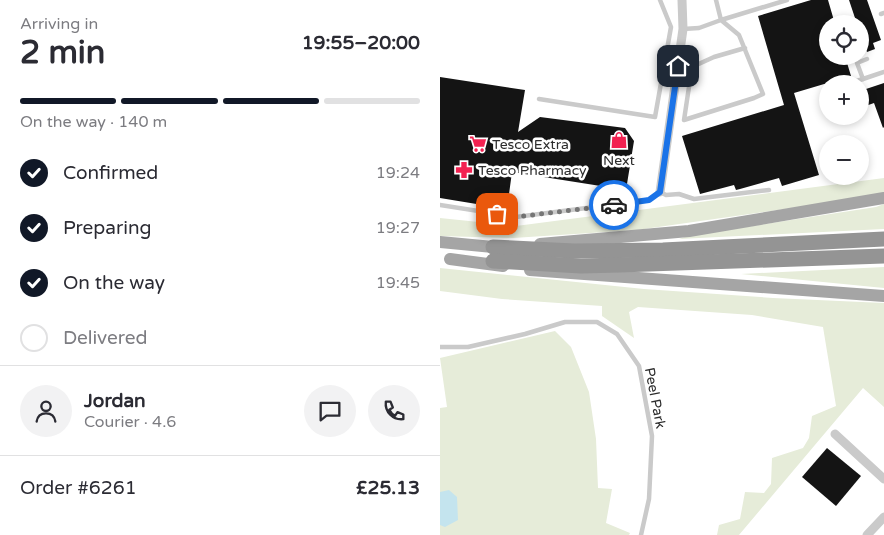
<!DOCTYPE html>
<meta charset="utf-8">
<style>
:root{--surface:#fff;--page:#f2f2f3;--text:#2b2b33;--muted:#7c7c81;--line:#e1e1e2;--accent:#111827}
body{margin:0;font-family:"Varela Round",sans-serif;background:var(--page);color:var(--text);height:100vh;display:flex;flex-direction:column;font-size:19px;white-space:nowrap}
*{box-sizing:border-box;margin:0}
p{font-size:16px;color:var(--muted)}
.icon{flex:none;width:28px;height:28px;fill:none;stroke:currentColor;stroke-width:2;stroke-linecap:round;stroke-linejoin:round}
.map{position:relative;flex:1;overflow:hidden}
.drawer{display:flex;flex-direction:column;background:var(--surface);width:440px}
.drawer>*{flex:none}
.controls{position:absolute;left:379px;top:15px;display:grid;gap:10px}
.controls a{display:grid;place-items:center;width:50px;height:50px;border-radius:50%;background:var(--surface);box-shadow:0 2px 8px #0003;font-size:25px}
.pin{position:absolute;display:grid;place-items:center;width:42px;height:42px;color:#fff;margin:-21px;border-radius:10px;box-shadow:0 2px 8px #0006}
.courier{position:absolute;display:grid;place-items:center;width:50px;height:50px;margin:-25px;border:4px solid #1a73e8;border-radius:50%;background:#fff;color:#222;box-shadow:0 1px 6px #0007}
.overview em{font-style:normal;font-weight:700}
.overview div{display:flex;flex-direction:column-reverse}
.overview{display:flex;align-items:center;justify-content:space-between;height:85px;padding:0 20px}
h1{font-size:32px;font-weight:700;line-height:38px}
.bar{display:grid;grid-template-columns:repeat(4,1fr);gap:8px 5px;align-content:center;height:60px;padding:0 20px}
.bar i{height:6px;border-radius:4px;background:var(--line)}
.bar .active{background:var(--accent)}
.bar p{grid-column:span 4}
.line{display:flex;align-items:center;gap:12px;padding:0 20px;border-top:1px solid var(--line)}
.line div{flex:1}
.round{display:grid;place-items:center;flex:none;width:52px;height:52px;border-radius:26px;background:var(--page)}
ol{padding:0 20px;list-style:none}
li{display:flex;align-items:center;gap:15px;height:55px}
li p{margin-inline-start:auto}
li .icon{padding:5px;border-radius:50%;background:var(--accent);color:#fff;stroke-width:4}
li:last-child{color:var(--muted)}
li i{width:28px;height:28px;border:2px solid var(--line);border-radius:50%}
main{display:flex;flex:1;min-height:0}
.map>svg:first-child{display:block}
</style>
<main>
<section class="drawer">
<div class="overview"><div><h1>2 min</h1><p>Arriving in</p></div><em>19:55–20:00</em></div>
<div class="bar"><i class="active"></i><i class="active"></i><i class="active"></i><i></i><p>On the way · 140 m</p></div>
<ol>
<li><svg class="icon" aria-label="check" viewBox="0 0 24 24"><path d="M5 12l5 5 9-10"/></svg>Confirmed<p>19:24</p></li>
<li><svg class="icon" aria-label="check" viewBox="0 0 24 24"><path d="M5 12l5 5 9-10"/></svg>Preparing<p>19:27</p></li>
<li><svg class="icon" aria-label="check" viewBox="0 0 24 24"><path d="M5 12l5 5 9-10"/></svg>On the way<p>19:45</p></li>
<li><i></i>Delivered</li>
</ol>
<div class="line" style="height:90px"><a class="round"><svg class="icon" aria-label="person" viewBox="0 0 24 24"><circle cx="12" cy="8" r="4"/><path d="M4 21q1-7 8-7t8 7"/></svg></a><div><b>Jordan</b><p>Courier · 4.6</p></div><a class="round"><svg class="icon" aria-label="chat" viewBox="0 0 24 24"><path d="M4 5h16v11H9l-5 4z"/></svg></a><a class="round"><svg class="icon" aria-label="phone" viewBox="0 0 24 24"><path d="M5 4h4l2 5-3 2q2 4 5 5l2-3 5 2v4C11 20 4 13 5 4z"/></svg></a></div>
<div class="line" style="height:65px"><div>Order #6261</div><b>£25.13</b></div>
</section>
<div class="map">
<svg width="444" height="535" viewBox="0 0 444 535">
<rect width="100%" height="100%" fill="#fff"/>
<g fill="#e6ecd9">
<polygon points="444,178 444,193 436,196 197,230 73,238 0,236 0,218 76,226"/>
<polygon points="444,204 444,229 239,239 248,236 436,207"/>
<polygon points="444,267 444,288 301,274"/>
<polygon points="0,268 204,289 333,298 444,303 444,407 423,388 299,535 277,535 279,525 300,519 305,492 324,493 331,484 332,458 363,448 369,438 372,416 396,406 383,327 312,315 198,307 189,312 194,338 162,316 162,306 62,299 0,291"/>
<polygon points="115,331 131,347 149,392 156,439 158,488 172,489 166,523 190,533 189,535 0,535 0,408 7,407 0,358"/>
</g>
<polygon fill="#c4e4ee" points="9,490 17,497 18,520 5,527 0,525 0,492"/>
<g fill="#141414">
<polygon points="371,0 388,0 395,24 388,24 388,56 405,56 411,76 354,93 379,175 342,186 339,178 300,189 296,190 294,185 260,194 242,136 344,105 318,16"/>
<polygon points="409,0 427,0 441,40 433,43 435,49 427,52 420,32 420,24 417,24"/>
<polygon points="0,77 85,90 78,132 100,117 185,128 194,141 186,190 72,172 67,209 0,198"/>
<polygon points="444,83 444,127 443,128 434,103 420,108 420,91"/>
<polygon points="387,448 421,476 396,506 362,477"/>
</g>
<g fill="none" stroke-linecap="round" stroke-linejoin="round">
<g stroke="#cacaca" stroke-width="4.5">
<polyline points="276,0 281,20 347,0"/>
<polyline points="441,14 444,13"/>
<polyline points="243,29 259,28 281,20 299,35 323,94 314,98 244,120 252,67 274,57 305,48"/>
<polyline points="427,59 417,63 423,79 444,72"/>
<polyline points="407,84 423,79"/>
<polyline points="99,99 215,117 231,27 220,0"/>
<polyline points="0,205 76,217 209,200 220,192 226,195 239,194 254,199 329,190"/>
<polyline points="0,347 28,347 85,334 125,322 157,322 177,334 199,366 212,436 209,499 201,535"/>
</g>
<g stroke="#cacaca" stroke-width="9">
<polyline points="220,192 243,29 242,0"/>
<polyline points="395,434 444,479"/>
<polyline points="427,535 444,517"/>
</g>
<g stroke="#a5a5a5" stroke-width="12">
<polyline points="0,242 53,247 62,246"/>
<polyline points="100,244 249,231 444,198"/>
<polyline points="10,259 63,266"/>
<polyline points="90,270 444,296"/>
</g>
<g stroke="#949494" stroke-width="15">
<polyline points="53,247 134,251 223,250 444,239"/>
<polyline points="53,261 141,266 180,265 444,256"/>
</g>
</g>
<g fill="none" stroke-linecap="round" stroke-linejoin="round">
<polyline stroke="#767676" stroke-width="5" stroke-dasharray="0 9" points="57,214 76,217 174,205"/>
<polyline stroke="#1a73e8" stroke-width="6" points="174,205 209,200 220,192 238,66"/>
</g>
<defs>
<g id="shop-bare" transform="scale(1.35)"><path d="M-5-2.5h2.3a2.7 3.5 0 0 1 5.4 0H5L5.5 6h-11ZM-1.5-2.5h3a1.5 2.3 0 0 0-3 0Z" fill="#f22251" stroke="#fff" stroke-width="2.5" paint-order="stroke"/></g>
<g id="supermarket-bare" transform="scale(1.35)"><path d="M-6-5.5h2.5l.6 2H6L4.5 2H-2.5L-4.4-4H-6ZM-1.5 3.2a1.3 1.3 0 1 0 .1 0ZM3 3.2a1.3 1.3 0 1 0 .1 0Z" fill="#f22251" stroke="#fff" stroke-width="2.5" paint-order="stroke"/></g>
<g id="pharmacy-bare" transform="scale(1.35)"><path d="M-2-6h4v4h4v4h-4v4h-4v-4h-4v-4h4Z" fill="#f22251" stroke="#fff" stroke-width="2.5" paint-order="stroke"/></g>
</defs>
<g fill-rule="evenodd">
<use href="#shop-bare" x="179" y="140"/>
<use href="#supermarket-bare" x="38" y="144"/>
<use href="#pharmacy-bare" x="24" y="170"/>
</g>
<g text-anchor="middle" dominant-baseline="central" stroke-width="5" stroke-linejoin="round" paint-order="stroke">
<g font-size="14" fill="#2d2d2d" stroke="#fff" text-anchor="start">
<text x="52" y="144">Tesco Extra</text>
<text x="179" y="160" text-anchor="middle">Next</text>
<text x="38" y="170">Tesco Pharmacy</text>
</g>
<g font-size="14" fill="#2d2d2d" stroke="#fff">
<text transform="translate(215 398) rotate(79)">Peel Park</text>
</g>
</g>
</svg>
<div class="controls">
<a><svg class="icon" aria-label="locate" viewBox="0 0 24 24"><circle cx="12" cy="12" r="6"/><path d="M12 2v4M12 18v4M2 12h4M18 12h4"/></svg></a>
<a>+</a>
<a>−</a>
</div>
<div class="pin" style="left:57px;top:214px;background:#ea580c"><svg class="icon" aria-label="bag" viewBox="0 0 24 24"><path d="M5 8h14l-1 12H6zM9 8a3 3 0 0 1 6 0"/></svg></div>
<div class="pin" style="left:238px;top:66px;background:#1f2937"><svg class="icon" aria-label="home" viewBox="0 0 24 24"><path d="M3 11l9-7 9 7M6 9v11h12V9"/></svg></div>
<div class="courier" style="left:174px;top:205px"><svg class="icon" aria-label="car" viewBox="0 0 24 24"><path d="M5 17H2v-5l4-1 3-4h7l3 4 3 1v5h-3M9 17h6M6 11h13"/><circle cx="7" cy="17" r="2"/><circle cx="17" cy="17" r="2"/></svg></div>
</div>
</main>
